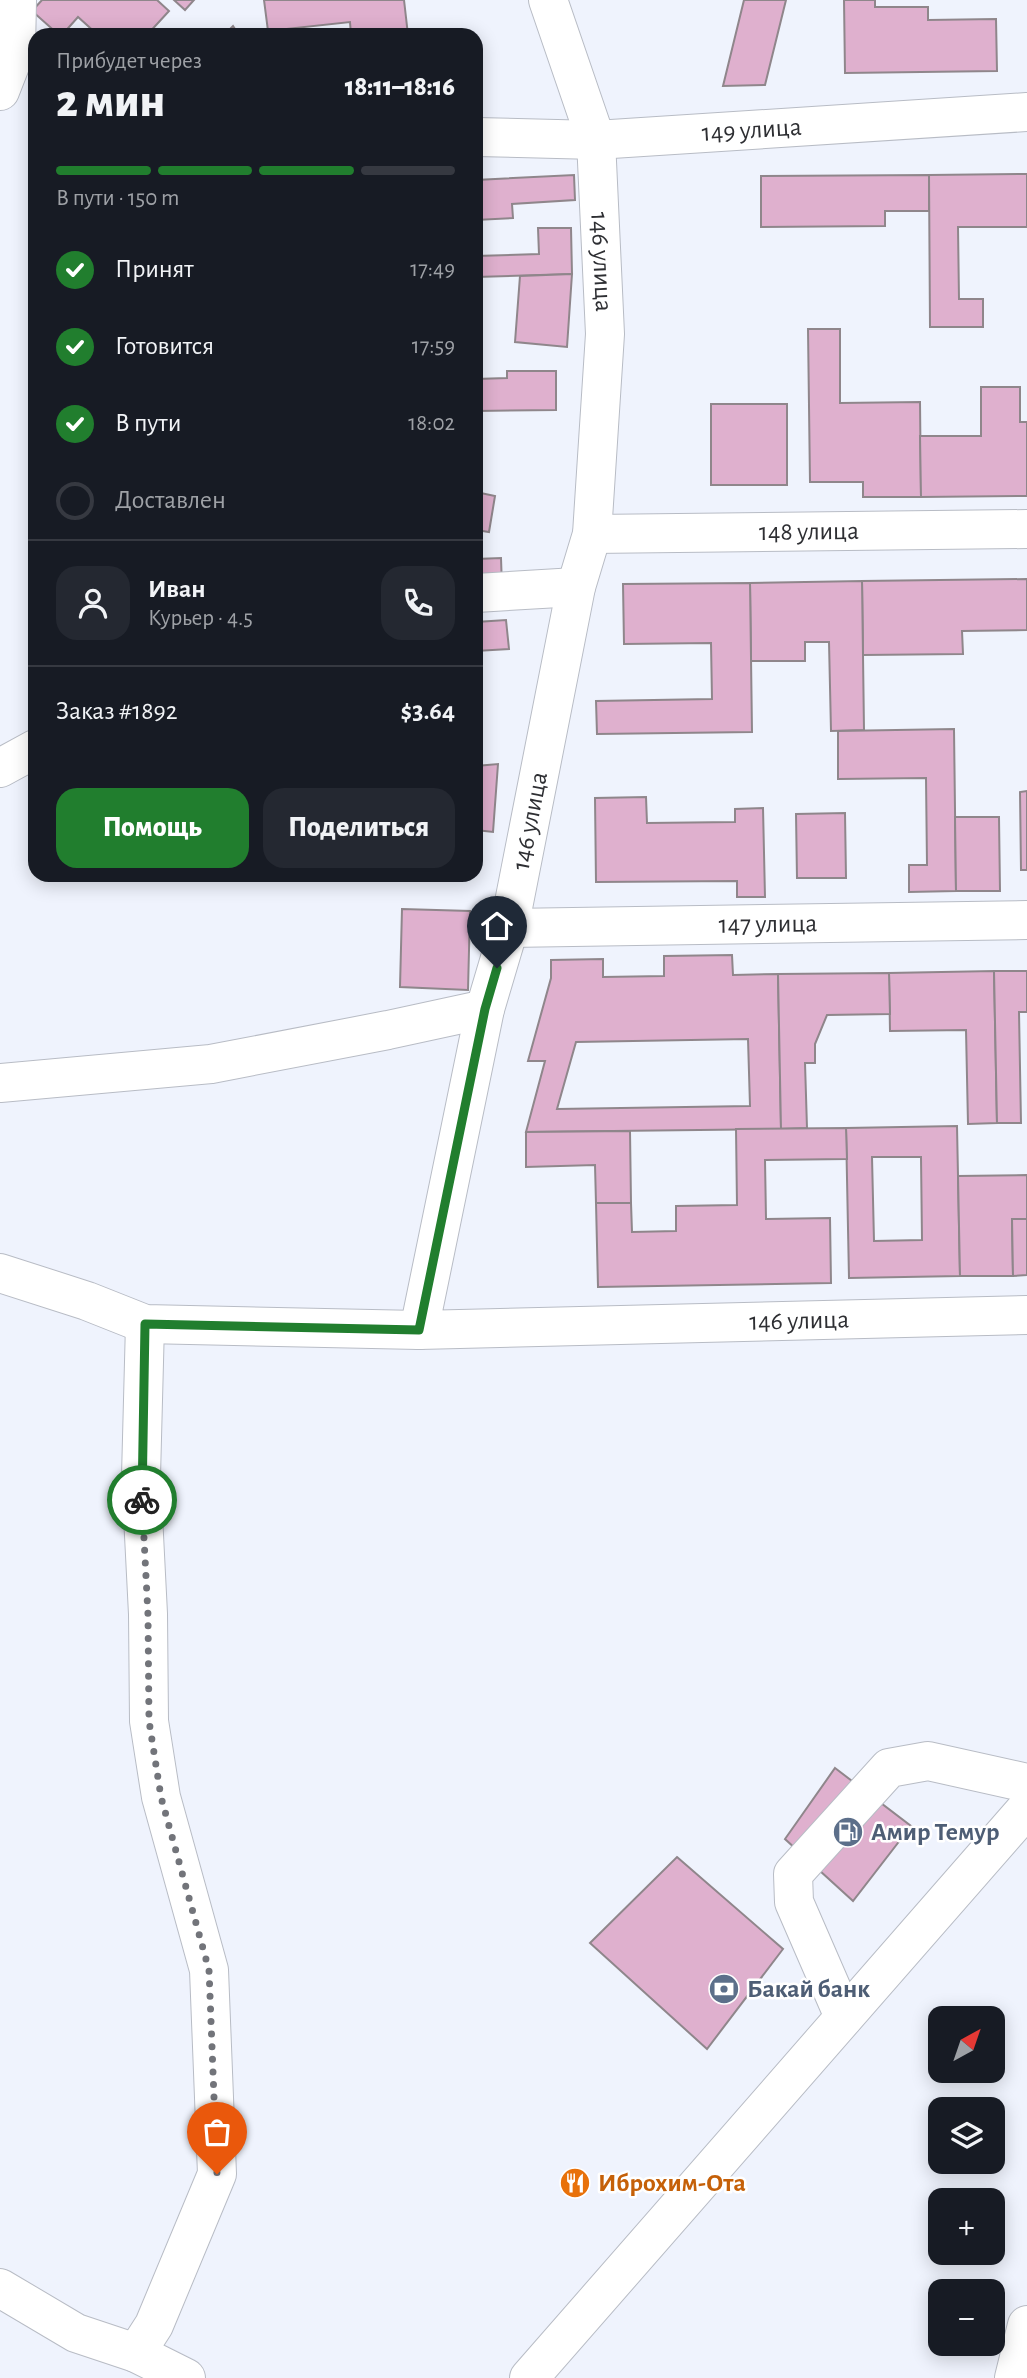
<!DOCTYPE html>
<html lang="ru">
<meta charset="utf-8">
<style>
:root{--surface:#171b24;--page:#242831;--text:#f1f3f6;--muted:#9ea1a6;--line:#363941;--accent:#217e2e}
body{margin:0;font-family:"Alegreya Sans",sans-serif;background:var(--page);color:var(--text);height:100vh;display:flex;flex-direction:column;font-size:26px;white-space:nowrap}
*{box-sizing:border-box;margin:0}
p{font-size:23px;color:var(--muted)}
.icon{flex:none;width:38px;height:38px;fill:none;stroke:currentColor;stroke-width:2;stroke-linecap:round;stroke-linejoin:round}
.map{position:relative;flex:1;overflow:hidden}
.panel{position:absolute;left:28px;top:28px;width:455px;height:854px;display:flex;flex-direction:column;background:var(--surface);border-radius:21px;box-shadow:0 4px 18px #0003}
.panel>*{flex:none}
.needle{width:46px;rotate:40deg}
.fabs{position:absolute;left:928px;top:2006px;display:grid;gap:14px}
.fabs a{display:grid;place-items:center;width:77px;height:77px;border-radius:14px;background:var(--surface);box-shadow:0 4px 18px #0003;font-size:35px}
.pin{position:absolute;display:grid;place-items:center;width:60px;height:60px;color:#fff;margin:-72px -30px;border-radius:50% 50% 50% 0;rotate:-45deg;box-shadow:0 0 7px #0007}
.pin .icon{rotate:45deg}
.courier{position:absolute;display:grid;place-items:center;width:70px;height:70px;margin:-35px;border:5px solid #217e2e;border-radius:50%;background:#fff;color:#222;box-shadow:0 2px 9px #0007}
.summary em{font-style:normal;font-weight:800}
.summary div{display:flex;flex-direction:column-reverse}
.summary{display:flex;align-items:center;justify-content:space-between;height:119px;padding:0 28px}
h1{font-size:46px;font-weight:800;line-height:52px}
.bar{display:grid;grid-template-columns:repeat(4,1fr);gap:10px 7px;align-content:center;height:84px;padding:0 28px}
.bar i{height:9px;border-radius:5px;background:var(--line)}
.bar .current{background:var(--accent)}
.bar p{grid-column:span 4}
.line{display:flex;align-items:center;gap:18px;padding:0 28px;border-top:2px solid var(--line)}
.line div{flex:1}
.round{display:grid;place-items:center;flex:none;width:74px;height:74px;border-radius:21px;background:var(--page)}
ol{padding:0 28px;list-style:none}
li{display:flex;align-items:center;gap:21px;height:77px}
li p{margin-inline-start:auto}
li .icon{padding:7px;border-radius:50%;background:var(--accent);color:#fff;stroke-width:4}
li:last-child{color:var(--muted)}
li i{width:38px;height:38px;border:4px solid var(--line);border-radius:50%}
.action{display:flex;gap:14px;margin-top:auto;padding:14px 28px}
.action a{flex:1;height:80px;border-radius:21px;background:var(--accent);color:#fff;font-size:28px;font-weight:800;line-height:80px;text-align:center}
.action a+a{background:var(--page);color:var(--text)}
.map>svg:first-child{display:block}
</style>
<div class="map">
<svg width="1027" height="2378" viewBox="0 0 1027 2378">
<rect width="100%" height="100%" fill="#eff3fd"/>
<g fill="#dfb0ce" stroke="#8f868b" stroke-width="2" fill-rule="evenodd">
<polygon points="42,0 157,0 169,11 147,35 98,35 78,17 62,35 59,35 32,11"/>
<polygon points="174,0 194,0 185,10"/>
<polygon points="264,0 404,0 408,35 351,35 350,22 268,31"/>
<polygon points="744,0 786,0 765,85 723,86"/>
<polygon points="844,0 875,0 875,7 928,7 928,20 996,19 997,71 845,73"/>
<polygon points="233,26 239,35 224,35"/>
<polygon points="1027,174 1027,227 958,227 959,299 983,299 983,327 930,327 929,175"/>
<polygon points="574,175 575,200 512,204 513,218 476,220 476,180"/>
<polygon points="929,175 929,211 885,211 885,226 761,227 761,176"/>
<polygon points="538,228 571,228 572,274 476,277 476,256 539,254"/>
<polygon points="572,274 567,347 515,342 520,276"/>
<polygon points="808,329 840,329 840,403 920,402 921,497 863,497 863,482 810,482"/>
<polygon points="507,371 556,371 556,410 476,411 476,379 507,378"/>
<polygon points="981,387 1020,387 1020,422 1027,422 1027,496 921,497 920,436 981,436"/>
<rect x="711" y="404" width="76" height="81"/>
<polygon points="476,492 495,496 489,532 476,530"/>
<polygon points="501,558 502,587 476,588 476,559"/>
<polygon points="1027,579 1027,630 962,631 963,654 863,655 862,581"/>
<polygon points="862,581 864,730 831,731 829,642 805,642 805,661 751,661 750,583"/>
<polygon points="750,583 752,732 597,734 596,701 712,699 711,643 624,644 623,584"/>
<polygon points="506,620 509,649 476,651 476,622"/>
<polygon points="954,729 956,891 909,892 909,865 927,865 926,778 838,779 838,731"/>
<polygon points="498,764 493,832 476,830 476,766"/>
<polygon points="1027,791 1027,870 1021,870 1020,792"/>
<polygon points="646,797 647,823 735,822 735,809 763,808 765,897 737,897 737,881 596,882 595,798"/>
<polygon points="845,813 846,878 797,878 796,814"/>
<polygon points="955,817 999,817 1000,891 956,891"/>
<polygon points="402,909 470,911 468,990 400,987"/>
<path d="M732,955L733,975L778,974L781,1129L526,1132L545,1061H528L551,978V960L603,959V977L664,976V956ZM748,1039L750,1106L557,1109L576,1042Z"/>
<polygon points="994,971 997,1123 968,1124 966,1030 890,1031 889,973"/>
<polygon points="994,971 1027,971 1027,1012 1019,1012 1021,1123 997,1123"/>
<polygon points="889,973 890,1014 827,1015 815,1044 815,1063 805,1063 807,1128 781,1129 778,974"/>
<path d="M957,1126L960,1276L849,1278L846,1128ZM872,1157H921L922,1240L874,1241Z"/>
<polygon points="846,1128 847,1159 765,1160 766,1219 830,1218 831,1283 598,1287 596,1203 631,1203 632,1232 676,1231 676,1206 737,1205 736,1129"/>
<polygon points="630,1131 631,1203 596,1203 595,1165 526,1167 526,1132"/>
<polygon points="1027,1175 1027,1219 1012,1219 1013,1276 960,1276 958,1176"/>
<polygon points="1012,1219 1027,1219 1027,1275 1013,1276"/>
<polygon points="835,1768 911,1826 853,1901 785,1839"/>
<polygon points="677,1857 783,1949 707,2049 590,1943"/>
</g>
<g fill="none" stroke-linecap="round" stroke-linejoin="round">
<g stroke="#b8bcc5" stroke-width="40">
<g id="minor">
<path id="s1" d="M548,0L596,140L605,334L592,534L576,587L509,928L485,1009L419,1330L1027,1315"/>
<polyline points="0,91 16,50 17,0"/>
<path id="s2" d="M476,137L596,140L1027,112"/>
<path id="s3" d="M592,534L1027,529"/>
<polyline points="476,593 576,587"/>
<polyline points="0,768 35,749"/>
<path id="s4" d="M509,928L1027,920"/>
<polyline points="0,1083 211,1064 388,1030 485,1009"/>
<polyline points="0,1273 87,1301 145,1324 419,1330"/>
<polyline points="145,1324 141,1476 148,1614 149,1721 161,1797 209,1970 217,2174 154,2325 136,2353 186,2378"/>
<polyline points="844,2017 794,1902 793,1874 889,1768 928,1761 1027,1783"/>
<polyline points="0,2288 76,2333 136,2353"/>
<polyline points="529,2378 1027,1808"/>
<polyline points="1014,2378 1027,2325"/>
</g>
</g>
<use href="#minor" stroke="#fff" stroke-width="38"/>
</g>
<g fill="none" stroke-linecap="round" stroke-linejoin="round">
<polyline stroke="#72747a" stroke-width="7" stroke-dasharray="0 12.6" points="142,1500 148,1615 149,1721 161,1797 209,1970 217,2174"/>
<polyline stroke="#217e2e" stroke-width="9" points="142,1500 145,1324 419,1330 485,1009 497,968"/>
</g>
<defs>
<g id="fuel-disc" transform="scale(1.575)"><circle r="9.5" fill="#5c6f8a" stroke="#fff"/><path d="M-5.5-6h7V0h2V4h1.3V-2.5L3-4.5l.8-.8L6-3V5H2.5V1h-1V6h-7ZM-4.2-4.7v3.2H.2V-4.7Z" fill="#fff"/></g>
<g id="bank-disc" transform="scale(1.575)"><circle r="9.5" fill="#5c6f8a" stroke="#fff"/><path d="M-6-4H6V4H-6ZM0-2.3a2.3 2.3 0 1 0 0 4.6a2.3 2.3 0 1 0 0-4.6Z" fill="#fff"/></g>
<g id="restaurant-disc" transform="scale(1.575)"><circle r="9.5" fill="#e8710a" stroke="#fff"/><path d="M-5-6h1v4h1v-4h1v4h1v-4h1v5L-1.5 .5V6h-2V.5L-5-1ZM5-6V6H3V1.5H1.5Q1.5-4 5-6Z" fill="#fff"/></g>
</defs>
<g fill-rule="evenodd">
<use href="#fuel-disc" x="848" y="1832"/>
<use href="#bank-disc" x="724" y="1989"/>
<use href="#restaurant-disc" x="575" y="2183"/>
</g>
<g text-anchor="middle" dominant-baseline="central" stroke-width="5" stroke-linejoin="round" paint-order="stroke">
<g font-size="26" fill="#2e2f33" stroke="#fff">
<text stroke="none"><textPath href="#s2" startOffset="276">149 улица</textPath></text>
<text stroke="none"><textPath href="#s1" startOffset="270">146 улица</textPath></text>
<text stroke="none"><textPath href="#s3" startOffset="217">148 улица</textPath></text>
<text transform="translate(530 821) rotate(-79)">146 улица</text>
<text stroke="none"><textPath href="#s4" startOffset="259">147 улица</textPath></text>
<text stroke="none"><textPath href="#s1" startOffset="1738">146 улица</textPath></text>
</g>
<g font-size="26" font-weight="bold" fill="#4e5e75" stroke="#fff" text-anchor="start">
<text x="871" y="1832">Амир Темур</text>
<text x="747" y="1989">Бакай банк</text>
</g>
<g font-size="26" font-weight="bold" fill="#c56008" stroke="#fff" text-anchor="start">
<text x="598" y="2183">Иброхим-Ота</text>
</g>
</g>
</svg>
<div class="fabs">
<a><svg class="needle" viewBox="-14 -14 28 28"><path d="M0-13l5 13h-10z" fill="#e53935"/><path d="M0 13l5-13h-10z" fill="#9ea1a6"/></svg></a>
<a><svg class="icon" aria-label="layers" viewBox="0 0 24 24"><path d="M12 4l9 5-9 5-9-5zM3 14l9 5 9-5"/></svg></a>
<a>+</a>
<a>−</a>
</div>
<div class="pin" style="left:217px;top:2174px;background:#ea580c"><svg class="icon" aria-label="bag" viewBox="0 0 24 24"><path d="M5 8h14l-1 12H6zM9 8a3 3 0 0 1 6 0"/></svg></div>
<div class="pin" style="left:497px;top:968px;background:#1f2937"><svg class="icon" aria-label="home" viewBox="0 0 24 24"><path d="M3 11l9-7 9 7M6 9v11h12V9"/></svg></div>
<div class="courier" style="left:142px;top:1500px"><svg class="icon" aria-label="bike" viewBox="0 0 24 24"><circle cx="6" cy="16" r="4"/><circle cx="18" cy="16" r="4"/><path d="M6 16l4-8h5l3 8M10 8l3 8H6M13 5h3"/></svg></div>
<section class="panel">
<div class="summary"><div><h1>2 мин</h1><p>Прибудет через</p></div><em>18:11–18:16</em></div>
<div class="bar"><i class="current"></i><i class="current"></i><i class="current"></i><i></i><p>В пути · 150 m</p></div>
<ol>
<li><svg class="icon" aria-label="check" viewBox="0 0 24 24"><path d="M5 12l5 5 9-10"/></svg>Принят<p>17:49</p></li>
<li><svg class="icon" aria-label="check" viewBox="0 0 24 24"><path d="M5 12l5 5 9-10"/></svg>Готовится<p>17:59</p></li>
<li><svg class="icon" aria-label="check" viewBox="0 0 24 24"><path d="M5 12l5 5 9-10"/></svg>В пути<p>18:02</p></li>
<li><i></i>Доставлен</li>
</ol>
<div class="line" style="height:126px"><a class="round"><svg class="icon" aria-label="person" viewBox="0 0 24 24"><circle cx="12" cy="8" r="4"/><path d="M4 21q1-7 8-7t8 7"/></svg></a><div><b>Иван</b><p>Курьер · 4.5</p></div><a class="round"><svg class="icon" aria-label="phone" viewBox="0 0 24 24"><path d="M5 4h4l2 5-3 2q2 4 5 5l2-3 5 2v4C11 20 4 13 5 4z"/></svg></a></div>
<div class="line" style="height:91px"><div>Заказ #1892</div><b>$3.64</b></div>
<div class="action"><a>Помощь</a><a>Поделиться</a></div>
</section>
</div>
